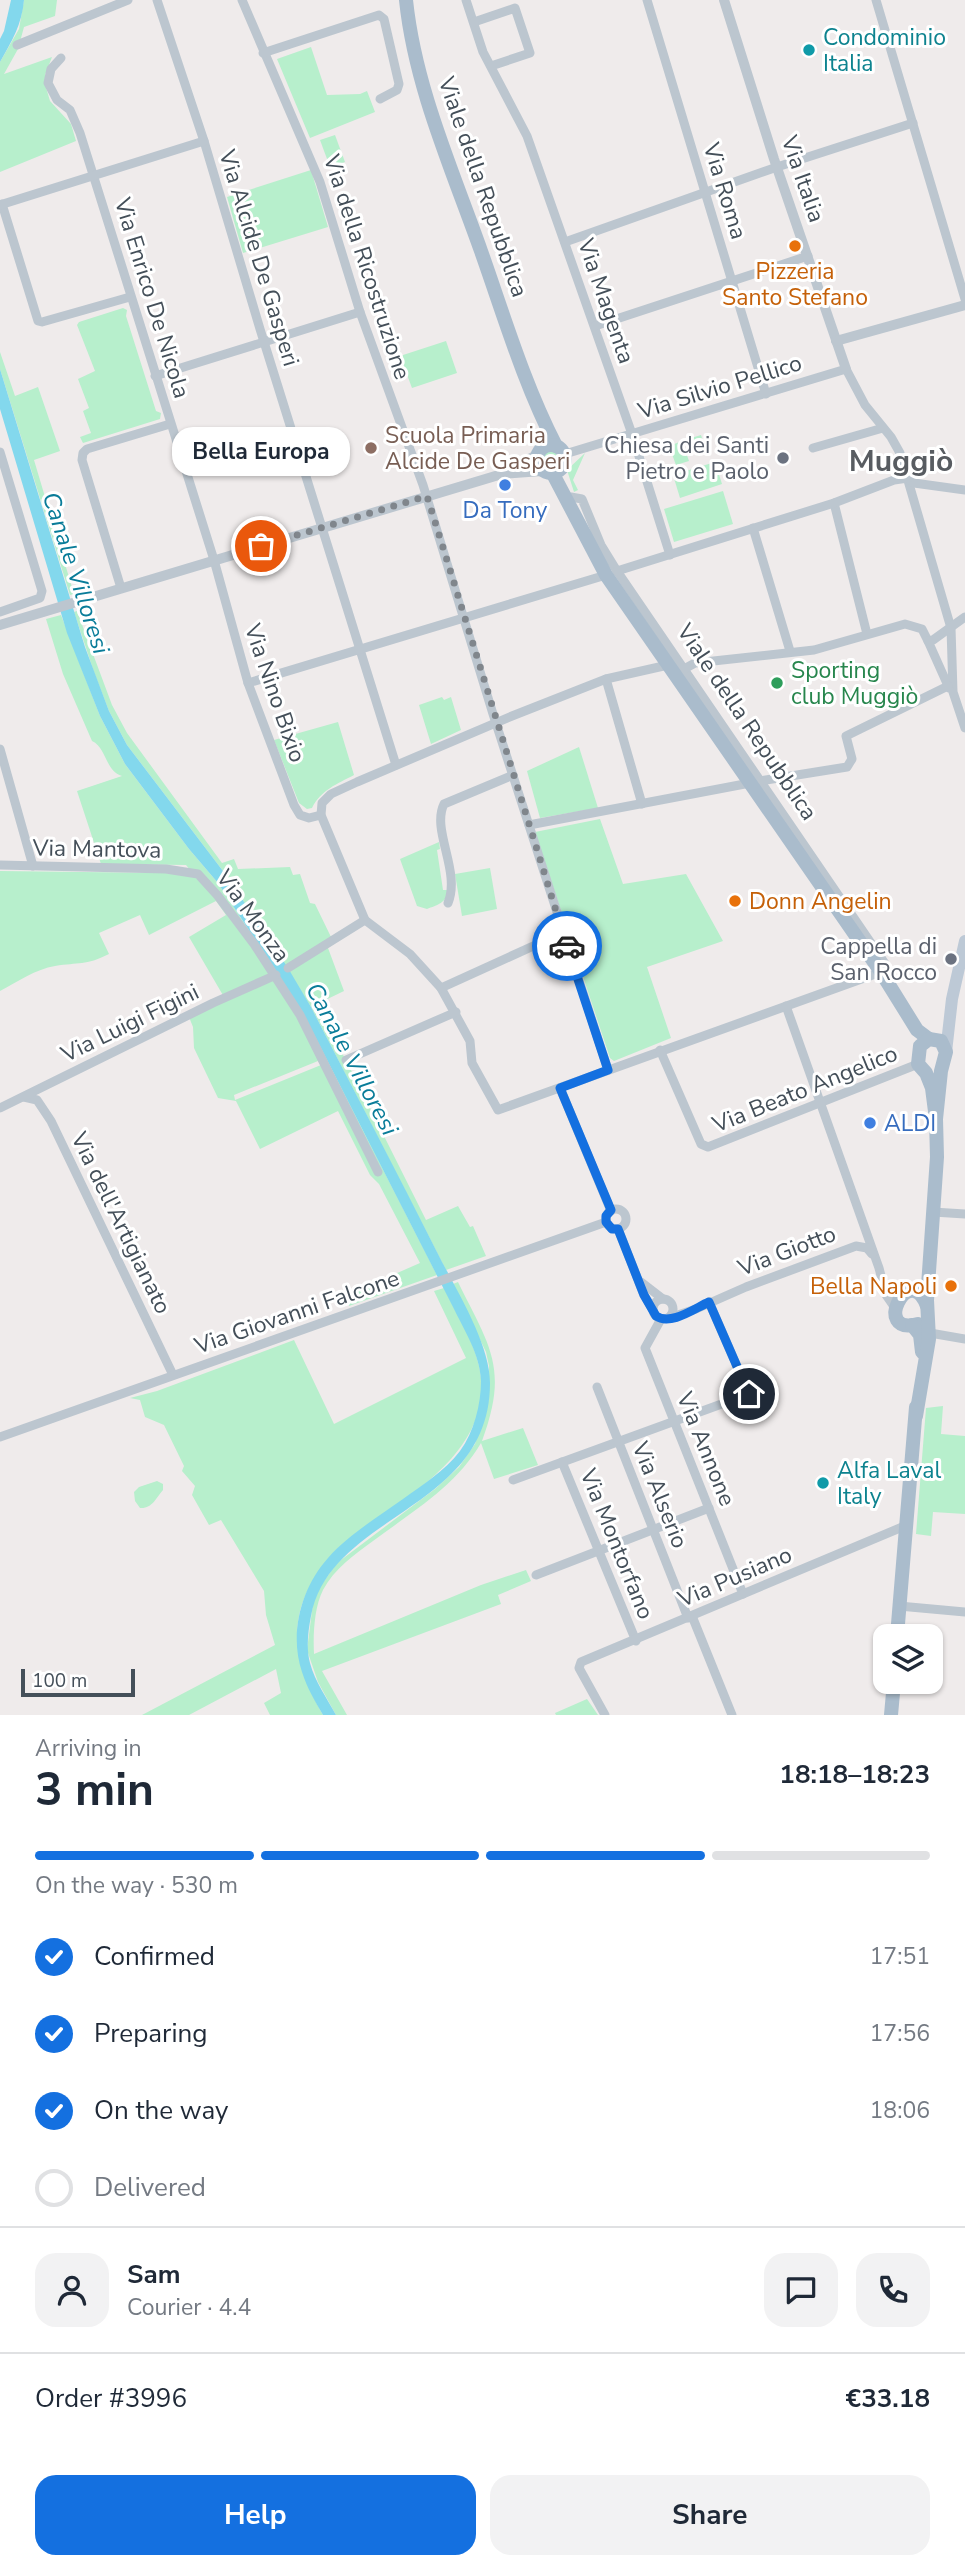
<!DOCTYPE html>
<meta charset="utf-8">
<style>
:root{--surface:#fff;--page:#f2f2f3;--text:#1f2937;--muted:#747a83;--line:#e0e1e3;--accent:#1470e0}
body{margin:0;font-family:"Nunito Sans",sans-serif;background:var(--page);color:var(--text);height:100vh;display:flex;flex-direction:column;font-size:26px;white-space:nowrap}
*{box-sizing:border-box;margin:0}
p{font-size:23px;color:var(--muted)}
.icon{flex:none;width:38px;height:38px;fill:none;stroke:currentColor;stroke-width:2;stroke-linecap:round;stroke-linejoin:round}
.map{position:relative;height:1715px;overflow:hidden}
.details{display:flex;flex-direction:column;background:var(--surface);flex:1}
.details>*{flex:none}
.buttons{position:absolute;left:873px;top:1624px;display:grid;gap:14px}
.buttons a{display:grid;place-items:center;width:70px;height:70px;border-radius:14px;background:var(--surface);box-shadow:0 2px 5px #0004;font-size:35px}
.scale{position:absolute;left:21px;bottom:18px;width:114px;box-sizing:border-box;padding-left:7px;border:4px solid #444f59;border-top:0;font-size:19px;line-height:24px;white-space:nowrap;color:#444f59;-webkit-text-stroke:5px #fff;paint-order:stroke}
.pin{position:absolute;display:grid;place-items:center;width:60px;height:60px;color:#fff;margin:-30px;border:4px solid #fff;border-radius:50%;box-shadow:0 2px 7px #0007}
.courier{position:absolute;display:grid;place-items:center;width:70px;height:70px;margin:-35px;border:5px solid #1470e0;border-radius:50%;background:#fff;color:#222;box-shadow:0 2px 9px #0007}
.bubble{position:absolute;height:49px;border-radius:21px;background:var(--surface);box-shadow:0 2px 5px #0004;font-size:23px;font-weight:700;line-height:49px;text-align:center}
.headline em{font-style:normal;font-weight:700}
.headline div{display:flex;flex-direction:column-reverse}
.headline{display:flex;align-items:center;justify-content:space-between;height:119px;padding:0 35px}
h1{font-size:46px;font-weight:700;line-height:52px}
.bar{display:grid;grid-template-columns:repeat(4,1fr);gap:10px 7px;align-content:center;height:84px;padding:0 35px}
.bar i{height:9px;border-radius:5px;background:var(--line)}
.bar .selected{background:var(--accent)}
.bar p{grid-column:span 4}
.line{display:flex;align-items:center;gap:18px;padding:0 35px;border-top:2px solid var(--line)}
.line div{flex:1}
.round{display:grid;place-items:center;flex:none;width:74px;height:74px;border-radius:21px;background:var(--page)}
ol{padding:0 35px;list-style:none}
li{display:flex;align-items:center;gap:21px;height:77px}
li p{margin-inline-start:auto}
li .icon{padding:7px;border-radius:50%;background:var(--accent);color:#fff;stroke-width:4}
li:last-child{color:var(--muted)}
li i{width:38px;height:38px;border:4px solid var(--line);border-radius:50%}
.button{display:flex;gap:14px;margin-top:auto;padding:14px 35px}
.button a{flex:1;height:80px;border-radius:21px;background:var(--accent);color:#fff;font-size:28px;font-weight:700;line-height:80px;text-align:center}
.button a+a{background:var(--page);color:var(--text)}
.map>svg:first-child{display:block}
</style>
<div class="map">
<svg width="965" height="1715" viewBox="0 0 965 1715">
<rect width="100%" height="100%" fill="#efebeb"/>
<g fill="#b7efcc" fill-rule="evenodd">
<polygon points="24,0 57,0 55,16 24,27 18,49 4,74 52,57 45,75 45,84 50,101 71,124 76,141 0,172 0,62 19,29"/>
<polygon points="311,47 327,95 360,94 367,91 375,112 310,138 277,59"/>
<polygon points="335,135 345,162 330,167 320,140"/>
<polygon points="311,170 328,227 243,253 227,197"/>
<polygon points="123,308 127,310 126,316 156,411 161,413 160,419 83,443 80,437 91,433 83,411 89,408 78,379 95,371 77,325 79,322"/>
<polygon points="446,341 457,373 412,388 400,356"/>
<polygon points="0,352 15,396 38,387 60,451 34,460 74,594 70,595 0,369"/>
<polygon points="701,435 707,453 697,456 691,438"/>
<polygon points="682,441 689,461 676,465 669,446"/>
<circle cx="552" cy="459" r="9"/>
<polygon points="585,453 573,480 578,490 574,492 567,470"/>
<polygon points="715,462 722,484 680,498 673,475"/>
<polygon points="723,491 733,524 674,542 664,509"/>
<polygon points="77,611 112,705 127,733 222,863 234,859 238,869 290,867 293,875 300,874 310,903 315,904 331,937 328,948 344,991 315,1005 347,1062 426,1220 458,1206 470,1227 473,1226 486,1256 446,1270 311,1007 226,875 127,745 109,711 94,672 74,612"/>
<path d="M61,615L100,716L125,764L189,849L218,883L303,1013L437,1275L349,1306L347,1295L420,1263L379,1184L370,1175L338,1111L260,1149L236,1101L218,1098L194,1048L193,1027L189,1017L224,997L189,937L226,915L216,901L149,935L140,915L99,933L109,954C85,966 79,962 55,966C36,969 17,982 0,991V871L166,873L196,877L186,865L101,864L77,791L122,776C105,771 107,748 92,741L63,674L46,619ZM318,1061L321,1065L235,1100L234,1095Z"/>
<polygon points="442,697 444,700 451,697 461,730 431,744 419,705"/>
<path d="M338,722L354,775C337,784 321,790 312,808L307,809L299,803L274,740Z"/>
<polygon points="579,747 598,808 540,818 527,771"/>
<polygon points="600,819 623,884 686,874 723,941 647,967 671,1038 614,1061 610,1058 535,832"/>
<path d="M439,842L440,849L437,850L443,890H448C447,903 437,905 427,909L417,906L400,859Z"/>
<polygon points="490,868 497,909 462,916 455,874"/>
<path d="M458,1282C490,1347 509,1368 482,1441L523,1428L538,1465L494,1479L481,1443C456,1486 412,1512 373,1541C355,1554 334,1569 323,1590C314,1608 313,1635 314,1654L481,1585L526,1570L531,1581L498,1595L501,1604L322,1671L347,1715H336L318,1682L307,1650L313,1603L319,1588L337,1563L435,1489L459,1467L475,1444L489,1398V1366L486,1352L453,1284Z"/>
<path d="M444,1288C456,1313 473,1339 479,1366C499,1455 393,1503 337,1549C286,1604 287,1652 323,1715H270L264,1703L281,1693L276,1669L189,1715H142L275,1645L266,1615L264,1591L221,1520L209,1525L192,1495L195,1486L182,1471L184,1466L164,1425L145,1417L140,1400L130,1398L157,1391L294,1340L334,1424L466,1358L434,1291Z"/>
<polygon points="943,1406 941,1434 965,1436 965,1514 933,1512 931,1536 916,1534 926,1408"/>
<path d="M157,1481L163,1484V1490C156,1498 152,1509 140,1508L135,1501L134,1492L139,1487Z"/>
<polygon points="587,1699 598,1715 556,1715 555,1713"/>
</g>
<g fill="#83d8ed">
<path d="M11,0H24C22,24 12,41 0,62V39L4,31Z"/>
<path d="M0,369L85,647L109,711L127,745L226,875L288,968L311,1007C353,1089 396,1170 437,1252C455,1288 490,1343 490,1383C490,1511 330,1513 311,1616C308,1632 306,1648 310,1663C315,1682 327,1698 336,1715H323C315,1701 307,1688 302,1672C289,1634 301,1588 328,1558C348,1535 378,1517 403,1499C422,1485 445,1471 460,1451C474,1432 481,1404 481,1381C480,1354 464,1330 453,1307L303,1013L218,883L189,849L125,764L100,716L67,633L0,409Z"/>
</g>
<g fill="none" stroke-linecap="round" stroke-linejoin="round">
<g stroke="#bcc6cf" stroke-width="9">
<polyline points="157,0 204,141 260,329 396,765"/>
<polyline points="242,0 320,182 360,312 423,485 493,714 608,1070"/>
<polyline points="466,0 483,52 527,136 632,434 670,555"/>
<polyline points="647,0 766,394"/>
<polyline points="876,0 965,299"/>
<polyline points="474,22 515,8 530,53 491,66"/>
<polyline points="17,45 128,0"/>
<polyline points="263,53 379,15 384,19 399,84 397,90 380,99"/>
<polyline points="61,58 51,69 48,83 57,100 70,110 80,133 214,560 248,683 294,805 300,815 309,818 321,815"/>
<polyline points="2,204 38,321 42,322 130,297"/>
<polyline points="0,205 204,141"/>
<polyline points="565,242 777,167 913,123"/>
<polyline points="595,326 808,256"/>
<polyline points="155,376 360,312"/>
<polyline points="813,448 883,428"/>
<polyline points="0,452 42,591 40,598 0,612"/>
<polyline points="565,454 846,369 865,405 891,437 900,453 951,628 953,692 965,728"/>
<polyline points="908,478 914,483 965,490"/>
<polyline points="571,497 582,499 601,545 617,571 886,965 881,972 498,1110 472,1063 470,1041 441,988 410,954 365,920 321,815 322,803 331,794 357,782 512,716 606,679 668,665"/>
<polyline points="834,503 867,634"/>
<polyline points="753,528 790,651"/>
<polyline points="617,571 834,503 894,480 908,478"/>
<polyline points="121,588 82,460 83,453 87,449 170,424"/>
<polyline points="684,669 695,663 814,650 905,624 922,629 928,641"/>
<polyline points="606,679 642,804"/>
<polyline points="248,683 606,575"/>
<polyline points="949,688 928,641 933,640 965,617"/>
<polyline points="0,749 33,866"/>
<polyline points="760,781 847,767 852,759 846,736 948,686"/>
<polyline points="529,825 750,783"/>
<polyline points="0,865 166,869 198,874 218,896 254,944 300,1015 378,1172"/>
<path d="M448,903C461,871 431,830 444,804L513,775"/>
<polyline points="288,968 365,920"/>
<polyline points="441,988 562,933"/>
<polyline points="786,1006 879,1268 886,1295 895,1308"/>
<polyline points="660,1050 701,1144 708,1147 918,1064"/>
<polyline points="346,1060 456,1012"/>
<polyline points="560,1088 611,1211"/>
<polyline points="24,1097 37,1100 51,1121 173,1375"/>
<polyline points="0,1108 213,1003 276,975"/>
<circle cx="616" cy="1219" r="10"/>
<polyline points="933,1212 965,1214"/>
<polyline points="618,1229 644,1295 653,1310"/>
<polyline points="641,1282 663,1299"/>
<circle cx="663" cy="1309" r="10"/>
<polyline points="669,1318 696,1309 746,1287 856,1246 867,1248 872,1254"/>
<polyline points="661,1319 645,1348 743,1594"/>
<polyline points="930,1333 965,1339"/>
<polyline points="597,1387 688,1618"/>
<polyline points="0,1437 606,1222"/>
<polyline points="562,1462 636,1641"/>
<polyline points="513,1480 749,1394 709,1302"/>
<polyline points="536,1575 709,1508"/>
<polyline points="899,1606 965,1612"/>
<polyline points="692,1616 732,1715"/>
<polyline points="605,1715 579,1668 581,1662 907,1525"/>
</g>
<g stroke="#bcc6cf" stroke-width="10">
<polyline points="724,0 774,159 846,369"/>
<polyline points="836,341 965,305"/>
<polyline points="511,469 538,454"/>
<polyline points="0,625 502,474 542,471"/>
</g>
<polyline stroke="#bdc9d6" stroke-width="12" points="946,1052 952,999 965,941"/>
<g stroke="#aabccc" stroke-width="14">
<path d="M406,0C415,87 452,169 481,251C504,316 524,384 556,446"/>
<circle cx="551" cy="459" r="14"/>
<polyline points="553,474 606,575 881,972 917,1030 929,1039"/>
<path d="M918,1324C871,1337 909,1259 927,1306"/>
<polyline points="912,1325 920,1335 922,1352"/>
<polyline points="916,1416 929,1339 927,1300 937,1157 936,1119 932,1088 926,1073 918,1064 920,1046 929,1039 941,1041 946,1052 941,1071 936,1119"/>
<polyline points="897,1636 916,1407"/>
<polyline points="891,1715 894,1682"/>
</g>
</g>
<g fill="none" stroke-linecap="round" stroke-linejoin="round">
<polyline stroke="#80868c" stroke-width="7" stroke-dasharray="0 12.6" points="261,546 427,496 567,946"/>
<path stroke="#1470e0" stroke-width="9" d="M567,946L608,1070L560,1088L611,1210L606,1216V1222L612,1229H618L644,1295L656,1316C671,1326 695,1308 709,1302L749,1394"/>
</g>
<g fill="#0f9aa8" stroke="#fff" stroke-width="2.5">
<circle cx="809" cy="50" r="7"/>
<circle cx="823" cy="1483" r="7"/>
</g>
<g fill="#e8710a" stroke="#fff" stroke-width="2.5">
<circle cx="795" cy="246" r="7"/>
<circle cx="735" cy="901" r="7"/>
<circle cx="951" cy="1286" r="7"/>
</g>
<circle fill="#8d6e63" stroke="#fff" stroke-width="2.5" cx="371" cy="448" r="7"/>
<g fill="#6b7280" stroke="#fff" stroke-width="2.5">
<circle cx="783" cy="458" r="7"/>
<circle cx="951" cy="959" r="7"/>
</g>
<g fill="#3f7fe0" stroke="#fff" stroke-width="2.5">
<circle cx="505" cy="485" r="7"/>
<circle cx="870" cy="1123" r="7"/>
</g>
<circle fill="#2e9e5b" stroke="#fff" stroke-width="2.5" cx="777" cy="683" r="7"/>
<g text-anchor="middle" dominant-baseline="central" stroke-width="6" stroke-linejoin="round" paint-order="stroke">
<g font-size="23" fill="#0d838f" stroke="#fff" text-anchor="start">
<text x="823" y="37">Condominio<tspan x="823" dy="26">Italia</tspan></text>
<text x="837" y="1470">Alfa Laval<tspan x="837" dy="26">Italy</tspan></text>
</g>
<g font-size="23" fill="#444f59" stroke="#fff">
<text transform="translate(803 179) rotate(71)">Via Italia</text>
<text transform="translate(483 187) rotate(71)">Viale della Repubblica</text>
<text transform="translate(725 191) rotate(73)">Via Roma</text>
<text transform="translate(259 258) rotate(73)">Via Alcide De Gasperi</text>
<text transform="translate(367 267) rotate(72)">Via della Ricostruzione</text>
<text transform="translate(152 298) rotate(73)">Via Enrico De Nicola</text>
<text transform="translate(606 301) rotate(71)">Via Magenta</text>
<text transform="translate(720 387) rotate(-17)">Via Silvio Pellico</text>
<text transform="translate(275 693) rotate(71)">Via Nino Bixio</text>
<text transform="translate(747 722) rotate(56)">Viale della Repubblica</text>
<text transform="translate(97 849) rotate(1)">Via Mantova</text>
<text transform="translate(253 916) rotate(54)">Via Monza</text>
<text transform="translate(130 1023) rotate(-26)">Via Luigi Figini</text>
<text transform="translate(805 1089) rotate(-22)">Via Beato Angelico</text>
<text transform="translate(121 1223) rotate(64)">Via dell'Artigianato</text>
<text transform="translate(787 1251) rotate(-21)">Via Giotto</text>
<text transform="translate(297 1312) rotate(-19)">Via Giovanni Falcone</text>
<text transform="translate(706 1449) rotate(68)">Via Annone</text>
<text transform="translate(660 1495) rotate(68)">Via Alserio</text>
<text transform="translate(617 1544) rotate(68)">Via Montorfano</text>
<text transform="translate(735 1577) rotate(-23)">Via Pusiano</text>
</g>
<g font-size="23" fill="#c56008" stroke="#fff">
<text x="795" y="271">Pizzeria<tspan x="795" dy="26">Santo Stefano</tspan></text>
<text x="749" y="901" text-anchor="start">Donn Angelin</text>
<text x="937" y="1286" text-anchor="end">Bella Napoli</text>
</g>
<g font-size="23" fill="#785e54" stroke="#fff" text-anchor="start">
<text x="385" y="435">Scuola Primaria<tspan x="385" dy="26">Alcide De Gasperi</tspan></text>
</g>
<g font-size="23" fill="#5b616d" stroke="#fff" text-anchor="end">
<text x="769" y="445">Chiesa dei Santi<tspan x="769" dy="26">Pietro e Paolo</tspan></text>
<text x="937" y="946">Cappella di<tspan x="937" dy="26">San Rocco</tspan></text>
</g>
<g font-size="23" fill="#366cbe" stroke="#fff">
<text x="505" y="510">Da Tony</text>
<text x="884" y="1123" text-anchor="start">ALDI</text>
</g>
<g font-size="23" fill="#27864d" stroke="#fff" text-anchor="start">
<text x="791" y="670">Sporting<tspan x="791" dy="26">club Muggiò</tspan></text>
</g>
<g font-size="24" font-style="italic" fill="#097c99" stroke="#fff">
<text transform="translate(76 573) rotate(72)">Canale Villoresi</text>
<text transform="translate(352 1059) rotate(62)">Canale Villoresi</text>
</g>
<g font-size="30" font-weight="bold" fill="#585c61" stroke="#fff">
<text x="901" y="461">Muggiò</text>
</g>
</g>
</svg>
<div class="buttons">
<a><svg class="icon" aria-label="layers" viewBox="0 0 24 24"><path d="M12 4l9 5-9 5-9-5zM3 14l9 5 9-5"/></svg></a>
</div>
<div class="scale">100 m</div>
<div class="pin" style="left:261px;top:546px;background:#ea580c"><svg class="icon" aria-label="bag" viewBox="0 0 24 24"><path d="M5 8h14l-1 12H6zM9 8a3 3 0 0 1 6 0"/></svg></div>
<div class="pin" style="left:749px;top:1394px;background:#1f2937"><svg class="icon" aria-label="home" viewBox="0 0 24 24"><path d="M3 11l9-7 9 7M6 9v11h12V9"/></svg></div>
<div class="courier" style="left:567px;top:946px"><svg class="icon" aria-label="car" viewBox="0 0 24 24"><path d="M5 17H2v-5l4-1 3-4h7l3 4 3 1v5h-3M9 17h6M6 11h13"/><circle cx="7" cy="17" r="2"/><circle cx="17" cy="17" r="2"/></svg></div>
<div class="bubble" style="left:172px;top:427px;width:178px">Bella Europa</div>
</div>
<section class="details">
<div class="headline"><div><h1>3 min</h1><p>Arriving in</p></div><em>18:18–18:23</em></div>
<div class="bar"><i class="selected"></i><i class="selected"></i><i class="selected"></i><i></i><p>On the way · 530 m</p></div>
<ol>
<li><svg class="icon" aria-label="check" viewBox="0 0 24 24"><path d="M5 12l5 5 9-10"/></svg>Confirmed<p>17:51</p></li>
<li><svg class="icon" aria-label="check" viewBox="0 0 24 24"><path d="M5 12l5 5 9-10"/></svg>Preparing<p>17:56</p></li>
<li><svg class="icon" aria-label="check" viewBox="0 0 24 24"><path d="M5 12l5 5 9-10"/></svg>On the way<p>18:06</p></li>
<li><i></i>Delivered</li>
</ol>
<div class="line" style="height:126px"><a class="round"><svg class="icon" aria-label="person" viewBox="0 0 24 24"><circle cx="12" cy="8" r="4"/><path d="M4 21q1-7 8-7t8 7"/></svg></a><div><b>Sam</b><p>Courier · 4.4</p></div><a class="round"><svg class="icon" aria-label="chat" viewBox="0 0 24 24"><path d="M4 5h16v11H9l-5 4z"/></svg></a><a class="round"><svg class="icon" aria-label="phone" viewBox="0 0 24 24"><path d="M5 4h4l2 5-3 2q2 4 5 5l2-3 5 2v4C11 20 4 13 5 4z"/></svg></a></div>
<div class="line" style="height:91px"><div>Order #3996</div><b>€33.18</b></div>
<div class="button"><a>Help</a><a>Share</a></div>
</section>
